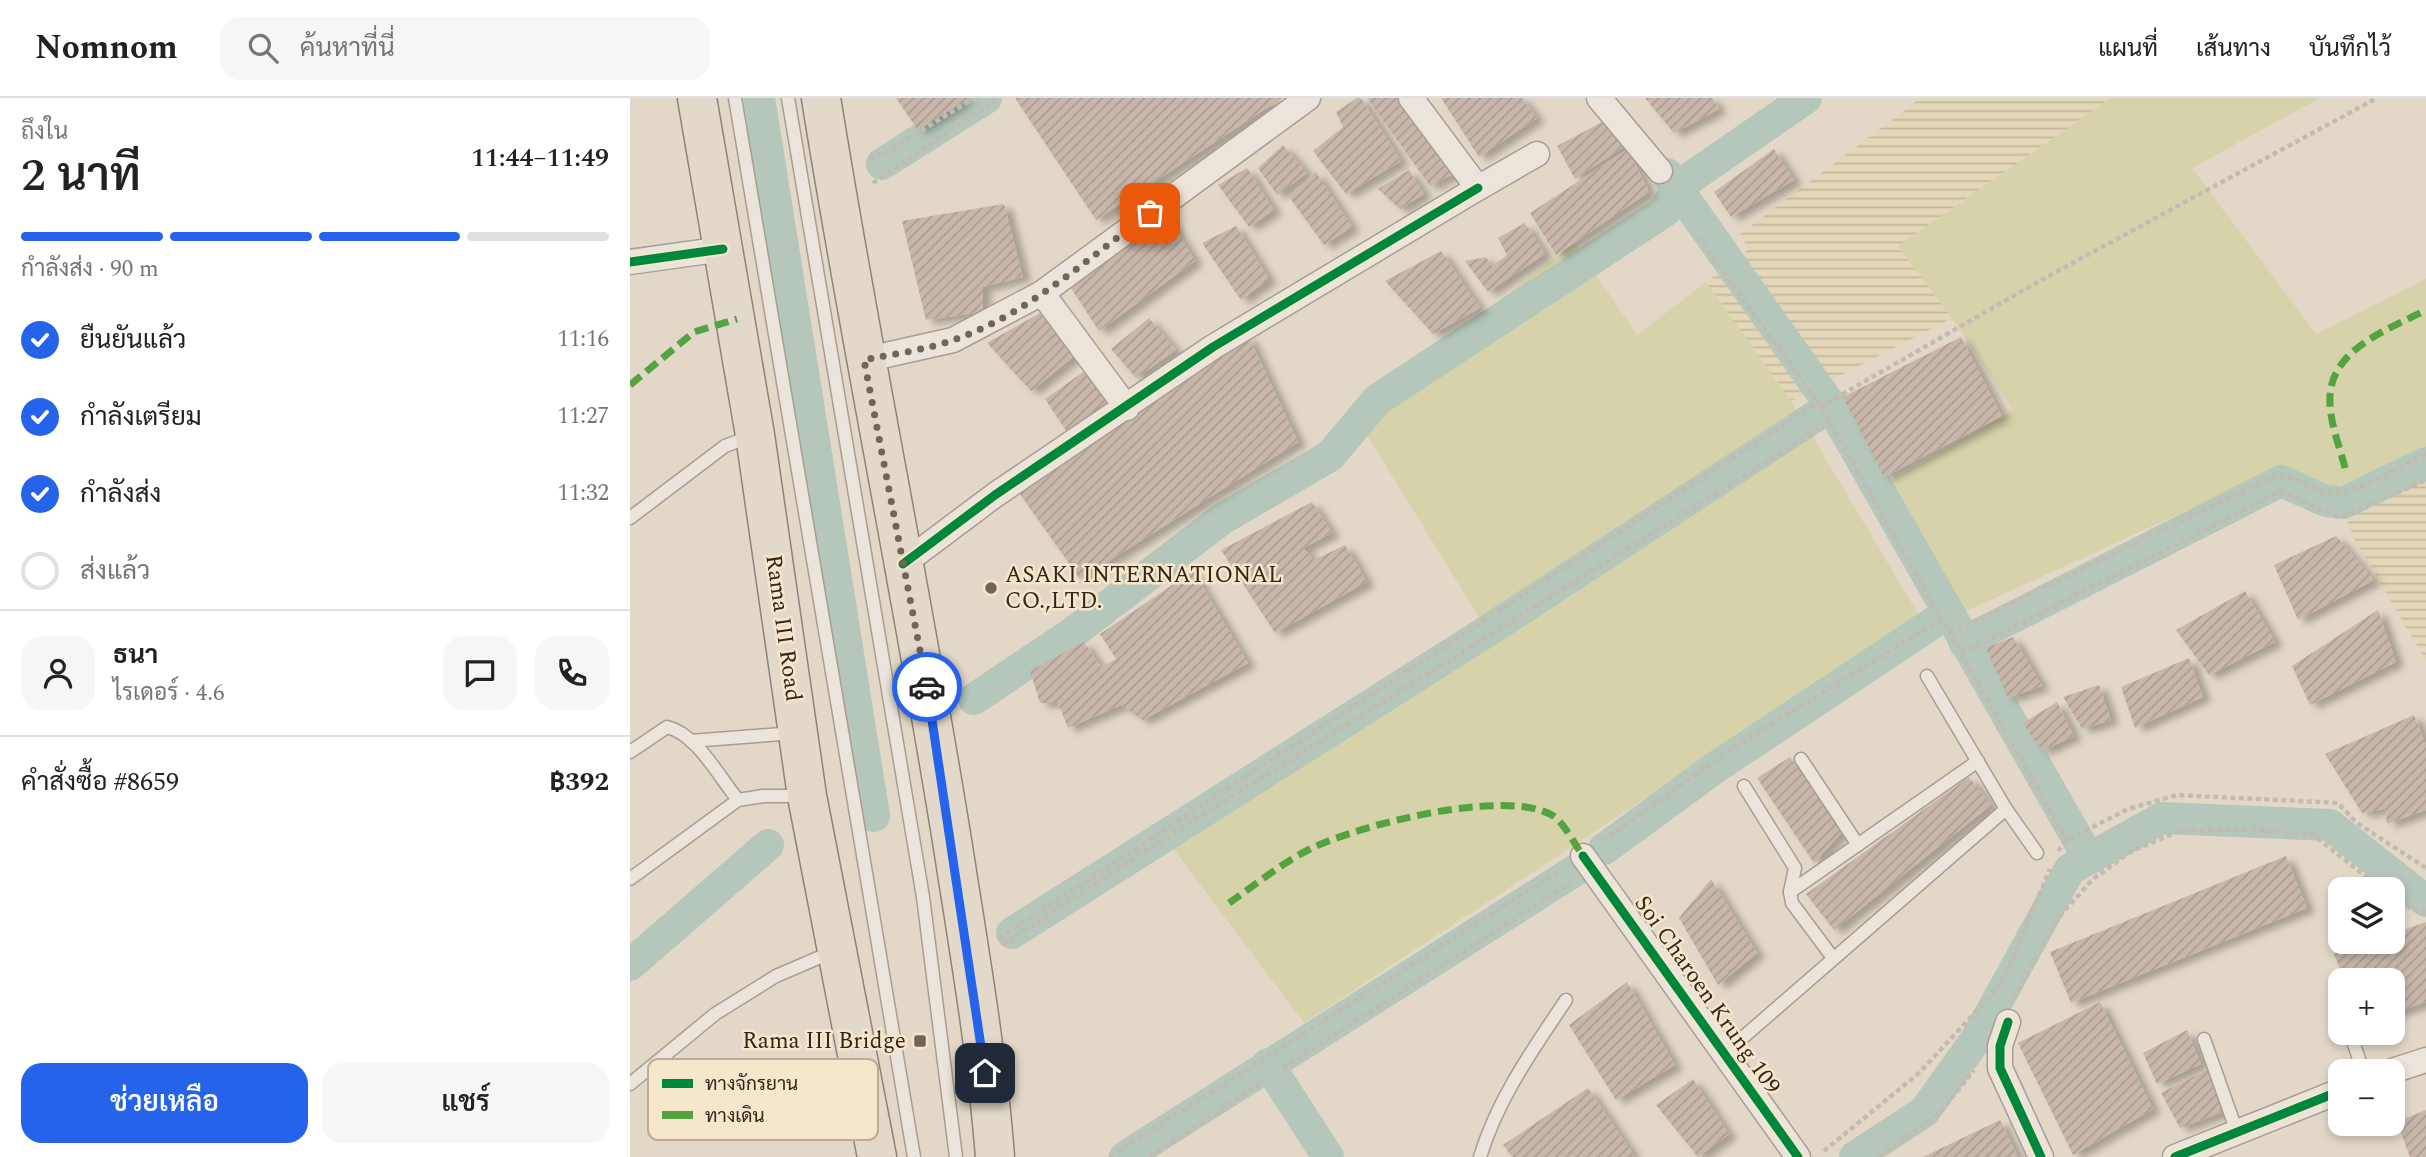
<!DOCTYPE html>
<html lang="th">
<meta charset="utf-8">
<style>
:root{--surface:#fff;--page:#f6f6f6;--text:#222;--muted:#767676;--line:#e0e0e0;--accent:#2563eb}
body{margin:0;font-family:Spectral,Sarabun,serif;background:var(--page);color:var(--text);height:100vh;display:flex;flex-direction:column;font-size:26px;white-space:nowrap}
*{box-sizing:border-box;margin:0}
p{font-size:23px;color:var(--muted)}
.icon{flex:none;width:38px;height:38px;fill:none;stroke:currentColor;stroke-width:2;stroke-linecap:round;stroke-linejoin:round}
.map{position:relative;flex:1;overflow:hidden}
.panel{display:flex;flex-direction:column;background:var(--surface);width:630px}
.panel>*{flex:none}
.controls{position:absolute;left:1698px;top:779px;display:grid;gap:14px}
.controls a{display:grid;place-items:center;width:77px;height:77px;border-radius:14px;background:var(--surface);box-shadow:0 4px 10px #0003;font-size:35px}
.pin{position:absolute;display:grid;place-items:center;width:60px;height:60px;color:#fff;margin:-30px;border-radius:14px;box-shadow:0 4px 10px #0006}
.courier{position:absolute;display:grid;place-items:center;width:70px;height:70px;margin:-35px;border:5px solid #2563eb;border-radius:50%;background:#fff;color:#222;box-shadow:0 2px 9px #0007}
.head em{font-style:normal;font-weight:600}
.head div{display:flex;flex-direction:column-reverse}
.head{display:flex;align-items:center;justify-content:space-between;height:119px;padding:0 21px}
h1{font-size:46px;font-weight:600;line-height:52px}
.bar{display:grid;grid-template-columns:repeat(4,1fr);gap:10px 7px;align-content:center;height:84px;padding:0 21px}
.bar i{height:9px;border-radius:5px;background:var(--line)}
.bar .on{background:var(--accent)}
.bar p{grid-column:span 4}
.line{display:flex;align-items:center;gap:18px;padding:0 21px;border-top:2px solid var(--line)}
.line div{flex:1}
.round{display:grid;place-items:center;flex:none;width:74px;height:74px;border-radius:21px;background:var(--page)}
ol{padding:0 21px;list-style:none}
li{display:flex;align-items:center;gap:21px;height:77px}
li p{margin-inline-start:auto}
li .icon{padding:7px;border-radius:50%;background:var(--accent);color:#fff;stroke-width:4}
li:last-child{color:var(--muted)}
li i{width:38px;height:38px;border:4px solid var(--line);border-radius:50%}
.button{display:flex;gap:14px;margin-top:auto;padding:14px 21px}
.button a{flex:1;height:80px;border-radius:21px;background:var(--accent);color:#fff;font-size:28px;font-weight:600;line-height:80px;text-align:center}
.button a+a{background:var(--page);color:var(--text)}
header{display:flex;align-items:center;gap:42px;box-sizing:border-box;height:98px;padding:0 35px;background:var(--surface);border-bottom:2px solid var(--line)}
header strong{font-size:33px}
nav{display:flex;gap:38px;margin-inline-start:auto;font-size:24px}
.search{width:490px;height:63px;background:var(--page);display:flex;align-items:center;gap:18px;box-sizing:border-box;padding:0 24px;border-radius:21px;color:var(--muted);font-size:26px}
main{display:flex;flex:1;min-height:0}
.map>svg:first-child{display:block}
</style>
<header>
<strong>Nomnom</strong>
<div class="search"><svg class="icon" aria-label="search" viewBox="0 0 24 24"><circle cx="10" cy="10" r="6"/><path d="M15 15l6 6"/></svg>ค้นหาที่นี่</div>
<nav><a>แผนที่</a><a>เส้นทาง</a><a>บันทึกไว้</a></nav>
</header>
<main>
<section class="panel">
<div class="head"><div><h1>2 นาที</h1><p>ถึงใน</p></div><em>11:44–11:49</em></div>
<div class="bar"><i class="on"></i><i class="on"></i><i class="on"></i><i></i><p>กำลังส่ง · 90 m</p></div>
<ol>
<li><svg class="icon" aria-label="check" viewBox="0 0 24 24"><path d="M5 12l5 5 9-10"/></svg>ยืนยันแล้ว<p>11:16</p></li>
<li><svg class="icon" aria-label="check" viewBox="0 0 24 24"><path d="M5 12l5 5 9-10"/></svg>กำลังเตรียม<p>11:27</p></li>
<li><svg class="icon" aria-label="check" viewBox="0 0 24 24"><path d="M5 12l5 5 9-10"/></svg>กำลังส่ง<p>11:32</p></li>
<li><i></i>ส่งแล้ว</li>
</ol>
<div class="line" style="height:126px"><a class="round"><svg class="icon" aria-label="person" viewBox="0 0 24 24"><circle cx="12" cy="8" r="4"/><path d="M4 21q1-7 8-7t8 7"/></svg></a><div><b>ธนา</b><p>ไรเดอร์ · 4.6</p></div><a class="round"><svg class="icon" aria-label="chat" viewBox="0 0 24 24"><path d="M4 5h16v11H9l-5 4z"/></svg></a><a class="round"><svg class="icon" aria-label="phone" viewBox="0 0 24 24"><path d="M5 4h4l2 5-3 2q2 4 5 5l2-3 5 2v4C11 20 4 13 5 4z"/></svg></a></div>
<div class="line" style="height:91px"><div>คำสั่งซื้อ #8659</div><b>฿392</b></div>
<div class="button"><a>ช่วยเหลือ</a><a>แชร์</a></div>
</section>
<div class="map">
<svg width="1796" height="1059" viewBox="0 0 1796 1059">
<defs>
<pattern id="farmland-rules" width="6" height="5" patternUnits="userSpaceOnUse" patternTransform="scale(1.75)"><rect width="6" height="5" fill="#e4d7b7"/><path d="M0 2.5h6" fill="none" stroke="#c4b89d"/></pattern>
<pattern id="building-hatch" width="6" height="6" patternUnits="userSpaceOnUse" patternTransform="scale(1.75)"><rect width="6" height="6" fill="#c7b6a9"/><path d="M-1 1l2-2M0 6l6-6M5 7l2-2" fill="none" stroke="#ac9c91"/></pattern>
<filter id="shadow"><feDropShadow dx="8" dy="4.5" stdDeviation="3.5" flood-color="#0004"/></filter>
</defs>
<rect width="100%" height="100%" fill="#e3d8c8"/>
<g fill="url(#farmland-rules)">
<polygon points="1291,0 1481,0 1268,148 1322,220 1161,303 1076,184 1119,151 1110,136"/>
<polygon points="1796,373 1796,563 1724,440 1712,411"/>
</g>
<g fill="#d6d2a9">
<polygon points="1481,0 1690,0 1562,70 1686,236 1796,181 1796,373 1712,411 1703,389 1652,369 1334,514 1254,386 1383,312 1322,220 1268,148"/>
<polygon points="944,145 1007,237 1076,184 1161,303 1290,519 674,925 532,736 855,529 724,316"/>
</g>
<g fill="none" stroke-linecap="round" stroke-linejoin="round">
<g stroke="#b4c7ba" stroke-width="32">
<polyline points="129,0 244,718"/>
<polyline points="252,66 356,0"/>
<polyline points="1037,76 1201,308 1459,761"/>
<polyline points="1334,544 1651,383 1696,403 1713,405 1796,365"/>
<polyline points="344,601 441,536 592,421 700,358 747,302 1035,113 1047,89 1176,0"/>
<polyline points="974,751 1086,669 1318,515"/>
<polyline points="382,835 862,530 1201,308"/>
<polyline points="0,867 138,747"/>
<polyline points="638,966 698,1059"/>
<polyline points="495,1059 946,772"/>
<polyline points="1225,1059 1294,1014 1347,940 1440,771 1532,720 1700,727 1796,803"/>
</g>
</g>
<g fill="url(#building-hatch)" filter="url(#shadow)">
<polygon points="266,0 339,0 288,32"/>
<polygon points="385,0 652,0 466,122"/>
<polygon points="727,0 731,0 771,63 716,96 683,53 713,29 706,14"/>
<polygon points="737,0 770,0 825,75 800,88"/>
<polygon points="811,0 892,0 907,20 849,59"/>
<polygon points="1015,0 1082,0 1089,11 1044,35"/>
<polygon points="972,24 995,48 945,81 927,48"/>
<polygon points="653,47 677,75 647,97 628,70"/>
<polygon points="998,51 1019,94 926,157 900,115"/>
<polygon points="1144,51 1164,82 1101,119 1084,94"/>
<polygon points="617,70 644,112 619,129 588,87"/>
<polygon points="779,72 794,96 770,111 748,91"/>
<polygon points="686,74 722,129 694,147 659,99"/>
<polygon points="374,106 393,179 353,189 353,214 296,222 272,123"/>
<polygon points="539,120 565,163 469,233 439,187"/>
<polygon points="895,125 915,156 858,194 835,163 856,159 862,168 877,157 868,140"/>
<polygon points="606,128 639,181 611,202 572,145"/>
<polygon points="811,153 850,210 803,236 755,183"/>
<polygon points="415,212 447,256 401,293 357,245"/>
<polygon points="519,220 546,252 506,280 481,251"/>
<polygon points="618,237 668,344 450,481 387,392"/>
<polygon points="1331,239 1372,318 1254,379 1213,299"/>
<polygon points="456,272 477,304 437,334 415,301"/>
<polygon points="682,404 702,435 673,450 684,462 715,447 737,484 645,535 591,452"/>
<polygon points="1706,438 1744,482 1668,522 1644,467"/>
<polygon points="563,473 618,565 513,622 491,607 438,630 428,605 410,605 400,573 454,544 471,569 486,561 470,536"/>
<polygon points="1615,493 1645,544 1579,577 1546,532"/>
<polygon points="1748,512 1766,564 1680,607 1662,568"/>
<polygon points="1383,539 1412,588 1378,600 1356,550"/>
<polygon points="1559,560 1573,599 1505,630 1491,589"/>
<polygon points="1469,587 1481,622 1452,631 1433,599"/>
<polygon points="1427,604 1444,638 1412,653 1393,625"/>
<polygon points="1784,617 1796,647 1796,712 1757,726 1755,711 1732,715 1695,656"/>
<polygon points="1160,659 1212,734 1184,765 1127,680"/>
<polygon points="1339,679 1361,707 1204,832 1176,796"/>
<polygon points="1656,758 1677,810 1441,905 1420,854"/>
<polygon points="1081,781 1127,855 1088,887 1049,820"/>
<polygon points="1796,824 1796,904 1762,916 1762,882 1714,882 1704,856 1739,844 1762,844 1762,836"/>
<polygon points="997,884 1045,967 986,1002 939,927"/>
<polygon points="1470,904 1523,1011 1443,1057 1388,945"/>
<polygon points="1557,932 1571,966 1527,986 1513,955"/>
<polygon points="1580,970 1593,1014 1550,1030 1531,995"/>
<polygon points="1063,981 1099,1036 1068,1059 1026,1007"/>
<polygon points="958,990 1004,1057 1001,1059 882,1059 873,1047"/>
<polygon points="1796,1012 1796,1059 1780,1059 1767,1024"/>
<polygon points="1370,1022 1388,1059 1293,1059"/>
</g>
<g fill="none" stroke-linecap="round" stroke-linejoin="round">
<g stroke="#a89d92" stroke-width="15">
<g id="service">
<polyline points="105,0 284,1059"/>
<polyline points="158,0 293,799 326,1059"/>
<polyline points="0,420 95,348 122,338"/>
<polyline points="1297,578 1376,711 1407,755"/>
<polyline points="61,643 165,635"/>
<path d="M0,654L37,629C67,636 89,679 108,702"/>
<polyline points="1171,661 1228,747"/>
<polyline points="1114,688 1165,770 1160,794 1162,805 1203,860"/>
<polyline points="0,781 108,702 133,698 173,698"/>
<polyline points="1160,794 1348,663"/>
<polyline points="1720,934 1733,973"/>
<polyline points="1574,941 1607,1034"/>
<polyline points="1095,955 1376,711"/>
<polyline points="0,986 85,916 146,878 202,854"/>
<path d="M850,1059C868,1000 902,953 936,902"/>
</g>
</g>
<g stroke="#a89d92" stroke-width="27">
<g id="minor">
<polyline points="781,0 848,90 907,56"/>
<polyline points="969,0 1030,73"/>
<polyline points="0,164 93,151"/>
<polyline points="412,195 497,310"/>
<polyline points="234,262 323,242 412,195 678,0"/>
<polyline points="273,466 365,397 583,249 848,90"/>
<polyline points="953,758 1168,1059"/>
<polyline points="1378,924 1370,948 1370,970 1411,1059"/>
<polyline points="1762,973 1796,962"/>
<polyline points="1545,1059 1710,993"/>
</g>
</g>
<g stroke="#8d8379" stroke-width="41">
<g id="primary">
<polyline points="67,0 125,337 177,698 247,1059"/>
<path d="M191,0C231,250 283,499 323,749C339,852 357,955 365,1059"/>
</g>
</g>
<g stroke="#c3bbb1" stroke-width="4.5" stroke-dasharray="5 3.5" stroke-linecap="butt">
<polyline points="239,61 262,51 344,0"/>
<polyline points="243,85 369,0"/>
<polyline points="1063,132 1188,304 1437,742"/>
<polyline points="1190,309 1413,181 1747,0"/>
<path d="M1320,535L1644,378C1667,375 1679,393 1700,395C1723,397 1774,367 1796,356"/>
<polyline points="1331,555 1651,393 1706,418 1717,417 1796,382"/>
<polyline points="973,743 1106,648 1312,521"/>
<polyline points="1428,753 1437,742 1498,711 1547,697 1708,705 1727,725 1796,770"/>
<polyline points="1762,798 1782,811 1796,815"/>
<polyline points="369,840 1188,304"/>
<polyline points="372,847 534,741 1200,324"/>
<polyline points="1384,900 1428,820 1463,781 1502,753 1550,733 1622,731 1683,737 1752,791"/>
<polyline points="653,970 942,784"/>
<polyline points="1194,1053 1289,975 1366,892 1378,872 1420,771"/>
<polyline points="479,1059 931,772"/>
<polyline points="520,1059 634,983"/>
<polyline points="1249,1059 1309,1016 1344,972"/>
</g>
<use href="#service" stroke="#ebe4da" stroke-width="12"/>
<use href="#minor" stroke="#ebe4da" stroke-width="24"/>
<use href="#primary" stroke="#e3d9cb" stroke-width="38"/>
<g stroke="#53a340" stroke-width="7" stroke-dasharray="14 7" stroke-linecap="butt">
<polyline points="0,287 64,234 107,221"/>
<path d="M1715,370C1710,350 1701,327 1700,307C1696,252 1756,233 1796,212"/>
<path d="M599,805C625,787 652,765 680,751C729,727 870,691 920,716C933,722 945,747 953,758"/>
</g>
<g stroke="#f6e6cb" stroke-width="13">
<g id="cycleway">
<polyline points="0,164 93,151"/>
<polyline points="273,466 365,397 583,249 848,90"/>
<polyline points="953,758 1168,1059"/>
<polyline points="1378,924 1370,948 1370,970 1411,1059"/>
<polyline points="1545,1059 1710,993"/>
</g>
</g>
<use href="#cycleway" stroke="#00873e" stroke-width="9"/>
</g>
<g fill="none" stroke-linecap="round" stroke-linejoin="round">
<path stroke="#726457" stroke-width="7" stroke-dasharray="0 12.6" d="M297,589L234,262C263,256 295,252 323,242C397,217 458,160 520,115"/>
<polyline stroke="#2563eb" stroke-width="9" points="297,589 355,975"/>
</g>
<g fill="#726457" stroke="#f6e6cb" stroke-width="2.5">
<circle cx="361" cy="490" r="7"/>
<rect x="283" y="936" width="14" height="14" rx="3.5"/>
</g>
<g text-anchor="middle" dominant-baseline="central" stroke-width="5" stroke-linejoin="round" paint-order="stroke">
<g font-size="23" fill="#35251a" stroke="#f6e6cb" text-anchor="start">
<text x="375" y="477">ASAKI INTERNATIONAL<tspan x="375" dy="26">CO.,LTD.</tspan></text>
<text x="276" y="943" text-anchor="end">Rama III Bridge</text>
</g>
<g font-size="23" fill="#35251a" stroke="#f6e6cb">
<text transform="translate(153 530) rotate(82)">Rama III Road</text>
<text transform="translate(1077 897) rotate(55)">Soi Charoen Krung 109</text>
</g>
</g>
<rect x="18" y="961" width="230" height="81" rx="10" fill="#f6e6cb" stroke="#bcac96" stroke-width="2"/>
<rect x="32" y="981" width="31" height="9" fill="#00873e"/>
<rect x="32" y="1013" width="31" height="8" fill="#53a340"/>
<g font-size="19" fill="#35251a">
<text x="75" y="992">ทางจักรยาน</text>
<text x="75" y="1024">ทางเดิน</text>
</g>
</svg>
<div class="controls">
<a><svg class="icon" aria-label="layers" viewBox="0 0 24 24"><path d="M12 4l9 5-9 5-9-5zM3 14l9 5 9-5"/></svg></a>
<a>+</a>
<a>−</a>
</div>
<div class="pin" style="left:520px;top:115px;background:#ea580c"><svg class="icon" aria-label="bag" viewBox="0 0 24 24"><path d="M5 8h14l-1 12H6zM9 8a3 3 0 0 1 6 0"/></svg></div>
<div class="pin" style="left:355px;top:975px;background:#1f2937"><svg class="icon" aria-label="home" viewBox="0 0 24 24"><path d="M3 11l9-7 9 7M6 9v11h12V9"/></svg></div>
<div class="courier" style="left:297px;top:589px"><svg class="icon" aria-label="car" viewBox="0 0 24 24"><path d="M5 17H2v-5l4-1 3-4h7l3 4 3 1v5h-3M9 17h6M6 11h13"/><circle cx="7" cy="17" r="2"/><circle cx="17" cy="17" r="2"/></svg></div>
</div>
</main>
